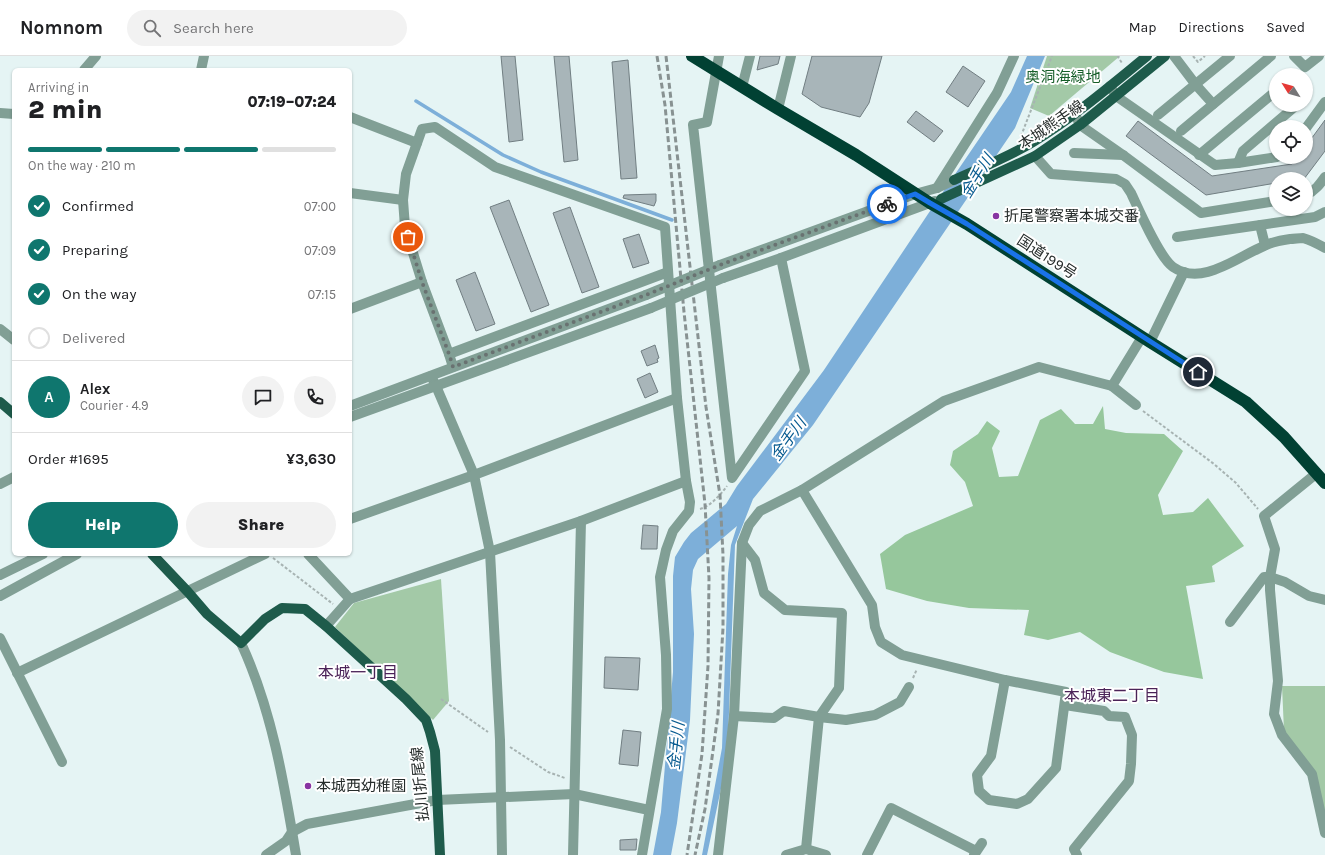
<!DOCTYPE html>
<meta charset="utf-8">
<style>
:root{--surface:#fff;--page:#f2f2f2;--text:#202124;--muted:#757577;--line:#e0e0e0;--accent:#0f766e}
body{margin:0;font-family:Karla,"Noto Sans JP",sans-serif;background:var(--page);color:var(--text);height:100vh;display:flex;flex-direction:column;font-size:15px;white-space:nowrap}
*{box-sizing:border-box;margin:0}
p{font-size:13px;color:var(--muted)}
.icon{flex:none;width:22px;height:22px;fill:none;stroke:currentColor;stroke-width:2;stroke-linecap:round;stroke-linejoin:round}
.map{position:relative;flex:1;overflow:hidden}
.side{position:absolute;left:12px;top:12px;width:340px;height:488px;display:flex;flex-direction:column;background:var(--surface);border-radius:6px;box-shadow:0 1px 3px #0004}
.side>*{flex:none}
.needle{width:26px;rotate:307deg}
.fabs{position:absolute;left:1269px;top:12px;display:grid;gap:8px}
.fabs a{display:grid;place-items:center;width:44px;height:44px;border-radius:50%;background:var(--surface);box-shadow:0 1px 3px #0004;font-size:20px}
.pin{position:absolute;display:grid;place-items:center;width:34px;height:34px;color:#fff;margin:-17px;border:2px solid #fff;border-radius:50%;box-shadow:0 1px 4px #0007}
.courier{position:absolute;display:grid;place-items:center;width:40px;height:40px;margin:-20px;border:3px solid #1a73e8;border-radius:50%;background:#fff;color:#222;box-shadow:0 1px 5px #0007}
.headline em{font-style:normal;font-weight:800}
.headline div{display:flex;flex-direction:column-reverse}
.headline{display:flex;align-items:center;justify-content:space-between;height:68px;padding:0 16px}
h1{font-size:26px;font-weight:800;line-height:30px}
.bar{display:grid;grid-template-columns:repeat(4,1fr);gap:6px 4px;align-content:center;height:48px;padding:0 16px}
.bar i{height:5px;border-radius:3px;background:var(--line)}
.bar .active{background:var(--accent)}
.bar p{grid-column:span 4}
.line{display:flex;align-items:center;gap:10px;padding:0 16px;border-top:1px solid var(--line)}
.line div{flex:1}
.round{display:grid;place-items:center;flex:none;width:42px;height:42px;border-radius:21px;background:var(--page)}
ol{padding:0 16px;list-style:none}
li{display:flex;align-items:center;gap:12px;height:44px}
li p{margin-inline-start:auto}
li .icon{padding:4px;border-radius:50%;background:var(--accent);color:#fff;stroke-width:4}
li:last-child{color:var(--muted)}
li i{width:22px;height:22px;border:2px solid var(--line);border-radius:50%}
.primary-button{display:flex;gap:8px;margin-top:auto;padding:8px 16px}
.primary-button a{flex:1;height:46px;border-radius:24px;background:var(--accent);color:#fff;font-size:16px;font-weight:800;line-height:46px;text-align:center}
.primary-button a+a{background:var(--page);color:var(--text)}
header{display:flex;align-items:center;gap:24px;box-sizing:border-box;height:56px;padding:0 20px;background:var(--surface);border-bottom:1px solid var(--line)}
header strong{font-size:19px}
nav{display:flex;gap:22px;margin-inline-start:auto;font-size:14px}
.search{width:280px;height:36px;background:var(--page);display:flex;align-items:center;gap:10px;box-sizing:border-box;padding:0 14px;border-radius:22px;color:var(--muted);font-size:15px}
.map>svg:first-child{display:block}
</style>
<header>
<strong>Nomnom</strong>
<div class="search"><svg class="icon" aria-label="search" viewBox="0 0 24 24"><circle cx="10" cy="10" r="6"/><path d="M15 15l6 6"/></svg>Search here</div>
<nav><a>Map</a><a>Directions</a><a>Saved</a></nav>
</header>
<div class="map">
<svg width="1325" height="799" viewBox="0 0 1325 799">
<rect width="100%" height="100%" fill="#e5f4f4"/>
<g fill="#a3c9a7">
<polygon points="1047,0 1120,0 1049,60 1030,52"/>
<polygon points="441,523 449,645 433,664 335,571 354,547"/>
<polygon points="1282,630 1325,630 1325,757 1316,723 1284,675"/>
</g>
<polygon fill="#96c79c" points="1103,350 1105,373 1126,377 1164,378 1183,395 1158,439 1163,459 1193,456 1208,442 1244,490 1212,510 1215,526 1186,530 1203,623 1164,616 1110,596 1080,576 1048,584 1024,579 1029,554 969,552 927,545 886,533 880,498 905,479 973,450 965,426 950,409 953,395 978,378 987,365 1000,375 992,392 999,421 1018,420 1040,364 1061,353 1075,368 1093,368"/>
<polygon fill="#7dafd9" points="1027,0 1045,0 1015,72 813,369 753,443 735,489 728,684 722,728 707,799 702,799 722,692 728,518 731,489 737,470 698,503 693,514 691,533 694,578 690,664 677,767 671,799 653,799 661,756 673,616 673,520 675,501 684,486 691,477 726,448 737,430 824,314 928,158 1011,36"/>
<g fill="none" stroke-linecap="round" stroke-linejoin="round">
<polyline stroke="#7dafd9" stroke-width="3.5" points="416,45 503,99 541,116 672,164"/>
</g>
<g fill="#a8b5b9" stroke="#717e82">
<polygon points="501,0 515,0 523,84 509,86"/>
<polygon points="554,0 569,0 578,104 564,106"/>
<polygon points="760,0 780,0 778,8 757,14"/>
<polygon points="812,0 882,0 869,47 860,61 821,51 802,38"/>
<polygon points="628,4 637,122 621,123 612,6"/>
<polygon points="963,10 985,25 968,51 946,36"/>
<polygon points="916,55 943,75 934,86 907,66"/>
<polygon points="1325,64 1325,95 1304,123 1276,123 1276,127 1206,139 1126,80 1138,65 1212,120 1292,108 1298,101 1306,101 1306,90"/>
<polygon points="656,138 656,145 654,150 623,142 624,139"/>
<polygon points="509,144 549,249 531,256 490,151"/>
<polygon points="570,151 599,231 582,237 553,157"/>
<polygon points="639,178 649,207 633,212 623,183"/>
<polygon points="475,216 495,268 476,275 456,224"/>
<polygon points="655,289 659,302 657,303 658,306 647,310 641,295"/>
<polygon points="650,317 658,336 645,342 637,323"/>
<polygon points="643,469 658,470 657,493 641,493"/>
<polygon points="605,601 640,602 638,634 604,632"/>
<polygon points="623,674 641,676 638,710 619,708"/>
<polygon points="637,783 636,794 620,794 620,784"/>
</g>
<g fill="none" stroke-linecap="round" stroke-linejoin="round">
<g stroke="#a7b3b2" stroke-width="2" stroke-dasharray="3 2" stroke-linecap="butt">
<polyline points="1119,0 1118,1 1122,7"/>
<polyline points="1193,0 1198,6 1205,0"/>
<polyline points="1021,80 1052,0"/>
<polyline points="1143,355 1214,408 1236,427 1258,453"/>
<path d="M700,453C711,450 720,439 727,430"/>
<polyline points="273,502 333,548"/>
<polyline points="913,622 917,613"/>
<polyline points="441,643 488,676"/>
<polyline points="510,691 548,716 565,722"/>
</g>
<g stroke="#819f95" stroke-width="10">
<polyline points="719,0 707,66 693,69 732,422 805,315 781,202"/>
<polyline points="1174,0 1196,29 1213,48"/>
<polyline points="1294,0 1305,11 1319,0"/>
<polyline points="84,14 96,0"/>
<polyline points="201,14 204,0"/>
<polyline points="1110,30 1116,40 1215,109 1238,107 1277,101"/>
<polyline points="742,31 750,0"/>
<polyline points="778,53 791,0"/>
<polyline points="0,57 14,58"/>
<polyline points="1075,58 1080,69 1123,99 1201,157 1276,145"/>
<polyline points="1158,59 1230,0"/>
<polyline points="350,61 417,87"/>
<polyline points="1306,72 1325,46"/>
<polyline points="1181,75 1271,0"/>
<polyline points="1074,97 1123,99"/>
<polyline points="1199,99 1276,35"/>
<path d="M1035,100L1051,118L1116,123L1125,128L1131,137C1139,154 1159,201 1173,211C1202,231 1237,201 1264,190C1272,186 1282,184 1290,183C1294,183 1299,182 1303,182C1310,184 1318,188 1325,192"/>
<polyline points="1238,107 1243,95 1292,53 1288,49"/>
<polyline points="937,132 997,37 1014,0"/>
<polyline points="350,137 403,144"/>
<path d="M1306,139C1315,135 1320,128 1325,121"/>
<polyline points="1260,169 1265,189"/>
<polyline points="1177,181 1315,161 1325,156"/>
<polyline points="720,209 915,138 937,132 954,124"/>
<polyline points="723,222 781,202 935,145"/>
<polyline points="350,253 422,226"/>
<polyline points="0,273 14,284"/>
<polyline points="1150,286 1184,216"/>
<polyline points="449,298 668,216"/>
<polyline points="453,311 449,298 422,226 405,171 403,144 406,118 422,73 435,71 495,111 665,171 677,342 686,425 690,446 689,455 673,475 666,494 660,521 666,599 667,653 642,799"/>
<polyline points="431,320 436,330 474,419 490,496 500,684 502,799"/>
<polyline points="1112,330 1136,349"/>
<polyline points="350,350 646,239"/>
<polyline points="350,361 651,252"/>
<polyline points="0,428 14,421"/>
<polyline points="802,434 872,549 875,571 881,586 902,599 1005,624 1066,636 1056,712 1028,743 1017,748 989,744 979,735 977,719 991,700 1005,624"/>
<polyline points="350,463 474,419 677,342"/>
<polyline points="742,487 755,504 764,537 785,554 842,557 839,632 819,661 806,793"/>
<polyline points="308,498 350,543 581,465 686,425"/>
<polyline points="0,519 43,498"/>
<polyline points="0,540 77,498"/>
<polyline points="1325,544 1309,540 1285,526 1270,521 1270,534 1278,625 1274,658 1282,679 1312,718 1325,777"/>
<polyline points="1230,566 1264,521 1270,521 1275,493 1264,460 1317,417"/>
<polyline points="326,570 350,543"/>
<polyline points="0,582 62,706"/>
<path d="M241,587C272,654 284,727 296,799"/>
<polyline points="17,617 265,498"/>
<polyline points="1065,649 1104,655 1109,660 1125,661 1132,679 1131,708 1129,725 1074,793 1077,799"/>
<polyline points="734,660 774,662 784,655 819,661 846,664 875,659 900,646 909,631"/>
<polyline points="266,799 286,785 292,776 307,768 437,744 574,738 649,754"/>
<polyline points="573,799 581,465"/>
<polyline points="718,799 734,660 742,487 749,469 760,455 802,434 944,345 1039,311 1112,330 1142,281"/>
<polyline points="786,799 806,793 826,799"/>
<polyline points="867,799 891,752 976,795"/>
<polyline points="974,799 982,787"/>
</g>
<g stroke="#1e5b4b" stroke-width="10">
<path d="M954,124C980,112 1008,101 1033,86C1074,61 1110,30 1147,0"/>
<polyline points="941,143 1035,100 1080,69 1165,0"/>
<polyline points="0,346 14,358"/>
<polyline points="152,498 188,536 207,558 241,587 265,563 282,552 305,553 326,570 406,643 426,664 430,676 435,695 440,799"/>
</g>
<polyline stroke="#014133" stroke-width="12" points="692,0 778,53 856,99 930,147 967,168 1150,286 1246,346 1284,381 1325,427"/>
<g stroke="#889292" stroke-width="3" stroke-dasharray="6 3" stroke-linecap="butt">
<polyline points="657,0 665,49 684,256 705,448 709,522 708,610 702,698 687,799"/>
<polyline points="666,0 706,351 720,439 723,499 723,572 718,658 705,753 695,799"/>
</g>
<g stroke="#819f95" stroke-width="10">
<polyline points="646,239 720,209"/>
<polyline points="651,252 723,222"/>
</g>
</g>
<g fill="none" stroke-linecap="round" stroke-linejoin="round">
<polyline stroke="#697271" stroke-width="4" stroke-dasharray="0 7.2" points="408,181 422,226 449,298 453,311 646,239 720,209 887,148"/>
<polyline stroke="#1a73e8" stroke-width="5" points="887,148 915,138 930,147 967,168 1198,316"/>
</g>
<g fill="#8834a2" stroke="#fff" stroke-width="1.5">
<circle cx="996" cy="160" r="4"/>
<circle cx="308" cy="730" r="4"/>
</g>
<g text-anchor="middle" dominant-baseline="central" stroke-width="4" stroke-linejoin="round" paint-order="stroke">
<g font-size="15" fill="#175f2a" stroke="#fff">
<text x="1063" y="21">奥洞海緑地</text>
</g>
<g font-size="15" fill="#262c2b" stroke="#fff">
<text transform="translate(1051 69) rotate(-34)">本城熊手線</text>
<text transform="translate(1047 201) rotate(33)">国道199号</text>
<text transform="translate(420 728) rotate(-95)">払川折尾線</text>
</g>
<g font-size="15" fill="#262c2b" stroke="#fff" text-anchor="start">
<text x="1004" y="160">折尾警察署本城交番</text>
<text x="316" y="730">本城西幼稚園</text>
</g>
<g font-size="16" font-style="italic" fill="#085b90" stroke="#fff">
<text transform="translate(977 120) rotate(-58)">金手川</text>
<text transform="translate(788 383) rotate(-54)">金手川</text>
<text transform="translate(676 690) rotate(-84)">金手川</text>
</g>
<g font-size="16" fill="#4b2358" stroke="#fff">
<text x="358" y="616">本城一丁目</text>
<text x="1112" y="639">本城東二丁目</text>
</g>
</g>
</svg>
<div class="fabs">
<a><svg class="needle" viewBox="-14 -14 28 28"><path d="M0-13l5 13h-10z" fill="#e53935"/><path d="M0 13l5-13h-10z" fill="#757577"/></svg></a>
<a><svg class="icon" aria-label="locate" viewBox="0 0 24 24"><circle cx="12" cy="12" r="6"/><path d="M12 2v4M12 18v4M2 12h4M18 12h4"/></svg></a>
<a><svg class="icon" aria-label="layers" viewBox="0 0 24 24"><path d="M12 4l9 5-9 5-9-5zM3 14l9 5 9-5"/></svg></a>
</div>
<div class="pin" style="left:408px;top:181px;background:#ea580c"><svg class="icon" aria-label="bag" viewBox="0 0 24 24"><path d="M5 8h14l-1 12H6zM9 8a3 3 0 0 1 6 0"/></svg></div>
<div class="pin" style="left:1198px;top:316px;background:#1f2937"><svg class="icon" aria-label="home" viewBox="0 0 24 24"><path d="M3 11l9-7 9 7M6 9v11h12V9"/></svg></div>
<div class="courier" style="left:887px;top:148px"><svg class="icon" aria-label="bike" viewBox="0 0 24 24"><circle cx="6" cy="16" r="4"/><circle cx="18" cy="16" r="4"/><path d="M6 16l4-8h5l3 8M10 8l3 8H6M13 5h3"/></svg></div>
<section class="side">
<div class="headline"><div><h1>2 min</h1><p>Arriving in</p></div><em>07:19–07:24</em></div>
<div class="bar"><i class="active"></i><i class="active"></i><i class="active"></i><i></i><p>On the way · 210 m</p></div>
<ol>
<li><svg class="icon" aria-label="check" viewBox="0 0 24 24"><path d="M5 12l5 5 9-10"/></svg>Confirmed<p>07:00</p></li>
<li><svg class="icon" aria-label="check" viewBox="0 0 24 24"><path d="M5 12l5 5 9-10"/></svg>Preparing<p>07:09</p></li>
<li><svg class="icon" aria-label="check" viewBox="0 0 24 24"><path d="M5 12l5 5 9-10"/></svg>On the way<p>07:15</p></li>
<li><i></i>Delivered</li>
</ol>
<div class="line" style="height:72px"><b class="round" style="background:var(--accent);color:#fff">A</b><div><b>Alex</b><p>Courier · 4.9</p></div><a class="round"><svg class="icon" aria-label="chat" viewBox="0 0 24 24"><path d="M4 5h16v11H9l-5 4z"/></svg></a><a class="round"><svg class="icon" aria-label="phone" viewBox="0 0 24 24"><path d="M5 4h4l2 5-3 2q2 4 5 5l2-3 5 2v4C11 20 4 13 5 4z"/></svg></a></div>
<div class="line" style="height:52px"><div>Order #1695</div><b>¥3,630</b></div>
<div class="primary-button"><a>Help</a><a>Share</a></div>
</section>
</div>
